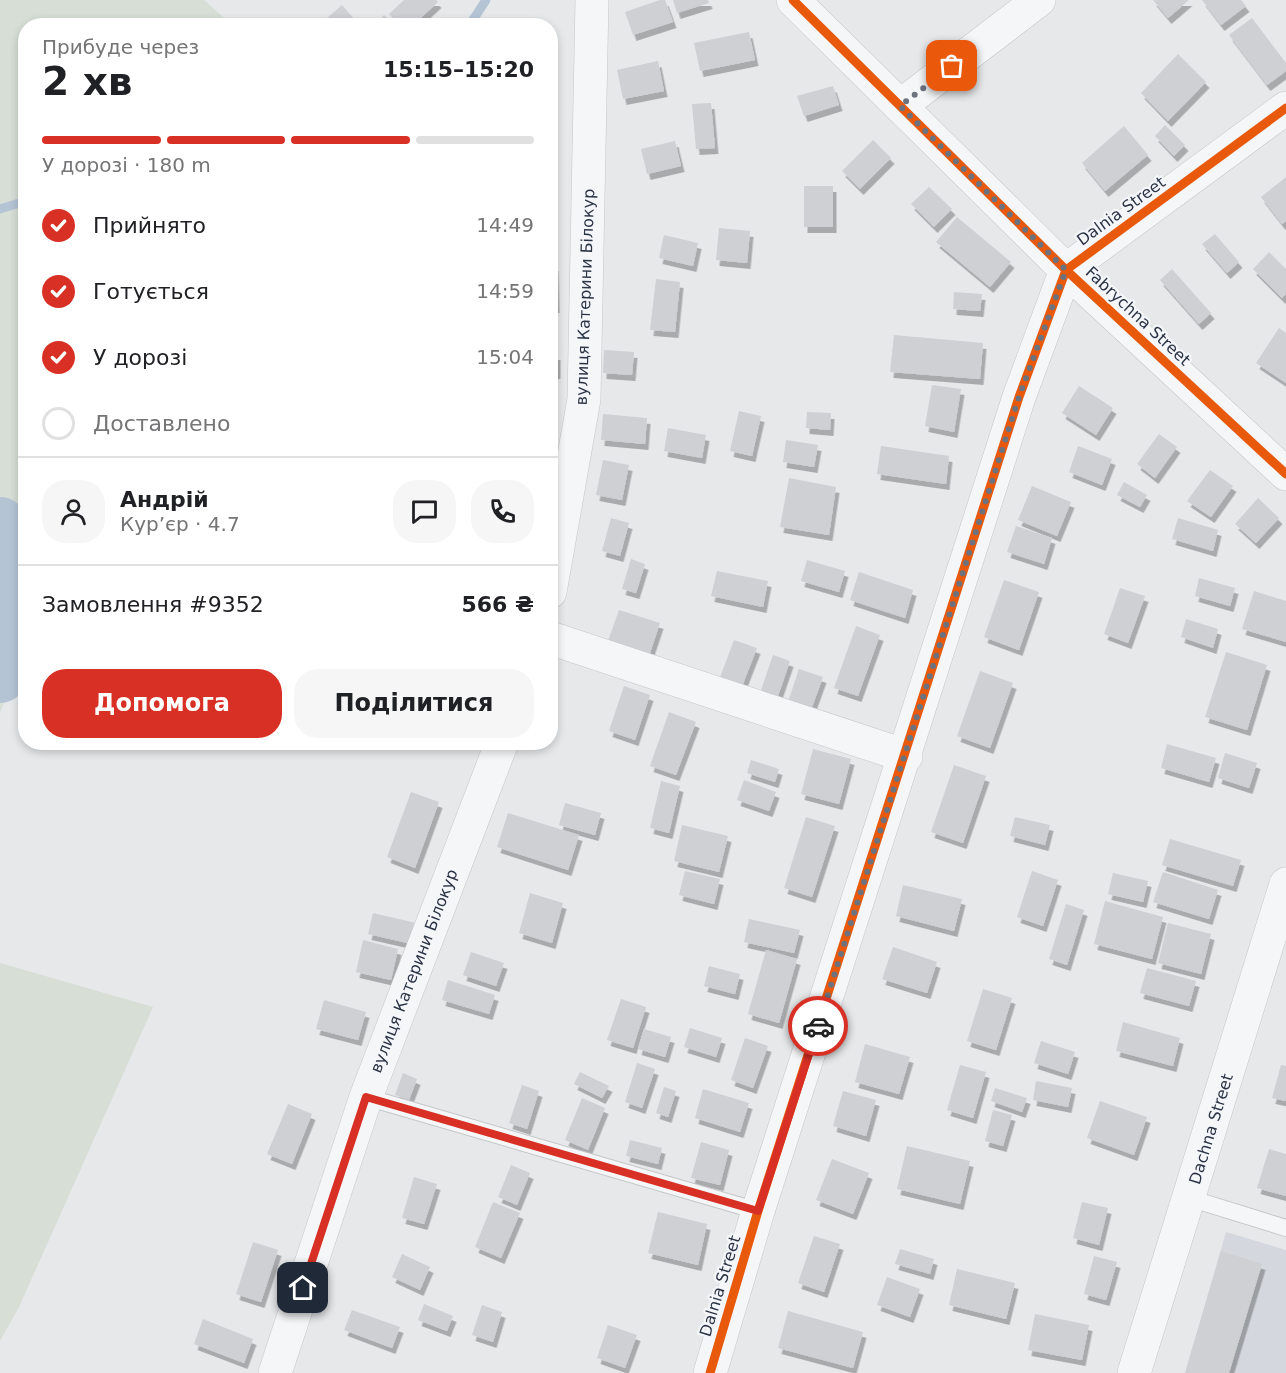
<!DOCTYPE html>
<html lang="uk">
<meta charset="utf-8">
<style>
:root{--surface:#fff;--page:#f6f6f6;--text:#202124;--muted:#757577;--line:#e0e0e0;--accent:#d93025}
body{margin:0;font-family:"DejaVu Sans",sans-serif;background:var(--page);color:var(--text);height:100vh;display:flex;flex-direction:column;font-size:22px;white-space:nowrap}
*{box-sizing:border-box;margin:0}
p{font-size:20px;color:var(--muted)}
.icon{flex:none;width:33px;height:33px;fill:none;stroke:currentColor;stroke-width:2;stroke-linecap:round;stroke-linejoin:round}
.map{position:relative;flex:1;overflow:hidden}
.panel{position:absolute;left:18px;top:18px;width:540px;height:732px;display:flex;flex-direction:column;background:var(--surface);border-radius:24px;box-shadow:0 3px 9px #0003}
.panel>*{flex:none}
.pin{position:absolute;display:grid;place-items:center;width:51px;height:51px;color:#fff;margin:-26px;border-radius:12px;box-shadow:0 3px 9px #0006}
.courier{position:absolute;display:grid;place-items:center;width:60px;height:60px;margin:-30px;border:4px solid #d93025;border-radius:50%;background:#fff;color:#222;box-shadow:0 2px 8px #0007}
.head em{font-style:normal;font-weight:600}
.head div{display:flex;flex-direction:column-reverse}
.head{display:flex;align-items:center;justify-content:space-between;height:102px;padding:0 24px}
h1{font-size:39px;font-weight:600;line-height:45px}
.bar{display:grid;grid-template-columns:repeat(4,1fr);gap:9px 6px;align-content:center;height:72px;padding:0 24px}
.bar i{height:8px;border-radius:4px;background:var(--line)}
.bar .active{background:var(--accent)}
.bar p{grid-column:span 4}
.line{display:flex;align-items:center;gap:15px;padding:0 24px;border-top:2px solid var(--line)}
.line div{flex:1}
.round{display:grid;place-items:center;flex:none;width:63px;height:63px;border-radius:24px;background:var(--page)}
ol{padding:0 24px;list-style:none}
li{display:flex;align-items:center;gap:18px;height:66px}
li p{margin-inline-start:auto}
li .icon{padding:6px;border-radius:50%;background:var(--accent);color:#fff;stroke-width:4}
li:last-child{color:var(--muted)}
li i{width:33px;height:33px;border:3px solid var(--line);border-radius:50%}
.action{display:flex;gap:12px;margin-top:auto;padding:12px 24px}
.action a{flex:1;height:69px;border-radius:24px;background:var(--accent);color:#fff;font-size:24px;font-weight:600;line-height:69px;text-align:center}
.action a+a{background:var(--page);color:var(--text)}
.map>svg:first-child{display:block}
</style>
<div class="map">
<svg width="1286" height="1373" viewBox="0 0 1286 1373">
<defs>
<filter id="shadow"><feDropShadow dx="3.5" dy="6" stdDeviation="0" flood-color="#0004"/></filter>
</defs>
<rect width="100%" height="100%" fill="#e6e8ea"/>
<polygon fill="#d4d7dd" points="1226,1232 1286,1250 1286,1373 1185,1373"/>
<g fill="#d6ded6">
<polygon points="0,0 204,0 232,25 26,26 26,312 22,324 26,349 25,655 0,712"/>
<polygon points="0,963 153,1007 19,1307 0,1341"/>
</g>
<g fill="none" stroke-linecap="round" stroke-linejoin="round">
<g stroke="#b4c4d5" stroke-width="9">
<polyline points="469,26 486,0"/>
<polyline points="0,209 26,201"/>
</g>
<polyline stroke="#b4c4d5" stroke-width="54" points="0,524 17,595 6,662 0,676"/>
</g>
<g fill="#ced0d3" filter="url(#shadow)">
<polygon points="404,0 436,0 438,2 412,26 399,26 389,14"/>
<polygon points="660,0 665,0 673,22 633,35 625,12"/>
<polygon points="673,0 708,0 709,3 677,13"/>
<polygon points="1153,0 1189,0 1168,18"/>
<polygon points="1202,0 1241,0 1246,6 1221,25"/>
<polygon points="342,5 355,20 348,26 318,26"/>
<polygon points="384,15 395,26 375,26"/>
<polygon points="1252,18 1286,63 1286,71 1267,85 1229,35"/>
<polygon points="749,32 755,60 700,71 694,43"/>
<polygon points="1178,54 1206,82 1168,121 1141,93"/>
<polygon points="658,61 664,91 623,99 617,70"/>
<polygon points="833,86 839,105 804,116 797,96"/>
<polygon points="711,103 715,148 696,149 692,104"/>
<polygon points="1165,125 1185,145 1174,156 1155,136"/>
<polygon points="1124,126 1148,155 1105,191 1082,163"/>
<polygon points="873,140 891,158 860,189 842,171"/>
<polygon points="675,141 681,166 647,174 641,149"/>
<polygon points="1286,177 1286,221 1282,224 1261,197"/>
<rect x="804" y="186" width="29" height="41"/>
<polygon points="929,187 952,209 934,227 911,204"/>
<polygon points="957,217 1011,262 990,287 936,242"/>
<polygon points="719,228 750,231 747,263 716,260"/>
<polygon points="1215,234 1239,262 1227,273 1202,244"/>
<polygon points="664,235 698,243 693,266 659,258"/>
<polygon points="1269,252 1286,269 1286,294 1282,298 1253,269"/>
<polygon points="550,265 555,265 556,307 550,307"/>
<polygon points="1172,269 1211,313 1199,324 1160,280"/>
<polygon points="656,279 680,282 675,332 650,330"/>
<polygon points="954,292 982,294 980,311 953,309"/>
<polygon points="1279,328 1286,333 1286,383 1256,363"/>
<polygon points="894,335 983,343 980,379 890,372"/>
<polygon points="604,350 634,352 632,375 603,373"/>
<rect x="550" y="354" width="7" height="19"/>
<polygon points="932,385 961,389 954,432 925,426"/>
<polygon points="1079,386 1113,408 1096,435 1062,413"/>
<polygon points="739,411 761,416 752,456 730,451"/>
<polygon points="807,412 831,413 830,430 806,428"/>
<polygon points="603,414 647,418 645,444 601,440"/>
<polygon points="668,428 706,435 702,458 664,451"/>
<polygon points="1159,434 1177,447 1155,478 1137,464"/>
<polygon points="786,440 818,445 814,467 783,462"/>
<polygon points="881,446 949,456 946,484 877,474"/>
<polygon points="1078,446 1112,459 1102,485 1069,472"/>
<polygon points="603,460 629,465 622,500 596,495"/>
<polygon points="1210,470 1233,486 1211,517 1187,501"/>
<polygon points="789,478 836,487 829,535 780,527"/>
<polygon points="1124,482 1147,495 1140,507 1117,495"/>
<polygon points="1032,486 1071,502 1057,536 1018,520"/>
<polygon points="1258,498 1279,518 1256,543 1235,524"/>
<polygon points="611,518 629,523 620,556 602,551"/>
<polygon points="1178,518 1218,530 1213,551 1172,539"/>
<polygon points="1016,526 1052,538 1044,564 1007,552"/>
<polygon points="631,559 645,564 636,593 622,589"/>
<polygon points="807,560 845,571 839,592 801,581"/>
<polygon points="717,571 768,581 763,607 711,596"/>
<polygon points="859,572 913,590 905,618 850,600"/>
<polygon points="1199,578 1235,588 1230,606 1195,596"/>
<polygon points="1004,580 1039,592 1019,650 984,637"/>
<polygon points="1120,588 1145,596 1128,643 1104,634"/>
<polygon points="1254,591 1286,601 1286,642 1242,629"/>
<polygon points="619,610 660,623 649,656 608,641"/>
<polygon points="1186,619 1218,629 1213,648 1181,637"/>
<polygon points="856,626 880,635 858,696 834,688"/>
<polygon points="734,640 757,648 741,689 719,680"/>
<polygon points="1226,652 1267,665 1247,730 1205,717"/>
<polygon points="773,655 790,661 777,699 760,693"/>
<polygon points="799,669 823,677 811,710 788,702"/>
<polygon points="980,671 1013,683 990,748 957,736"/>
<polygon points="624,686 650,695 635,740 609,731"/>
<polygon points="669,712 696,722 676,775 650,766"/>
<polygon points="1167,744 1216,758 1209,782 1161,768"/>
<polygon points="813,749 851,759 839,804 801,794"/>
<polygon points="1225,753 1257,763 1249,788 1218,778"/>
<polygon points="751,760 779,769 775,782 747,773"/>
<polygon points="954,765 986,776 963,843 931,832"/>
<polygon points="744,780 776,792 769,811 737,800"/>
<polygon points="661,781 680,786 669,833 650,828"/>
<polygon points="411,792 439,802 415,868 387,857"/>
<polygon points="565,803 601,813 595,835 559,825"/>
<polygon points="508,813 579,835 568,870 497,847"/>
<polygon points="806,817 835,826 812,897 784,888"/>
<polygon points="1015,817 1050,825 1045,845 1010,836"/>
<polygon points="682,825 728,836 719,872 674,861"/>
<polygon points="1170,839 1241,860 1233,886 1162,865"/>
<polygon points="685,871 720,879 714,904 679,895"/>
<polygon points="1032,871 1058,880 1043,926 1017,917"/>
<polygon points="1163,872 1218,890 1209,919 1153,902"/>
<polygon points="1113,873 1148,881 1143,902 1108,894"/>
<polygon points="903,885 962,899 954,931 896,916"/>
<polygon points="530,893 563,903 552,943 519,933"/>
<polygon points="1105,901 1163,917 1152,959 1094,944"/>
<polygon points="1066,904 1084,910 1067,965 1049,959"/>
<polygon points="373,913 416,923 412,944 368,934"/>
<polygon points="749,919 800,930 794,953 744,942"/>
<polygon points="1168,923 1211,934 1201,974 1158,963"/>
<polygon points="363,940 398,949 391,980 356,972"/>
<polygon points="893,947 937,962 927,993 882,979"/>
<polygon points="766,950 797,959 779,1023 748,1014"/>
<polygon points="471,952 504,963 496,986 463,975"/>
<polygon points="709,966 740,974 735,994 704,986"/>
<polygon points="1147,968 1196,981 1189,1006 1140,993"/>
<polygon points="448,980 495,995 489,1014 442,1000"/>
<polygon points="983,989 1012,998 996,1050 967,1041"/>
<polygon points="621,999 646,1007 633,1048 607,1040"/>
<polygon points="324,1000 366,1012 358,1040 316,1029"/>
<polygon points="1123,1022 1180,1038 1173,1066 1116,1051"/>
<polygon points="690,1028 722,1038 716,1057 684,1047"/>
<polygon points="644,1029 671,1037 665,1057 638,1049"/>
<polygon points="745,1038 768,1046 753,1088 731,1080"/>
<polygon points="1041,1041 1075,1052 1068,1074 1034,1063"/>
<polygon points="865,1044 910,1057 899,1094 855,1082"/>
<polygon points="637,1063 655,1069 642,1108 625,1102"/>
<polygon points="960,1065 986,1072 973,1118 947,1110"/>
<polygon points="1281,1065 1286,1066 1286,1101 1272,1098"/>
<polygon points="580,1072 609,1086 602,1098 574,1084"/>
<polygon points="403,1073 417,1079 409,1100 395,1095"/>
<polygon points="1036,1081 1072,1088 1068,1107 1033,1100"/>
<polygon points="522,1085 539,1091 527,1129 509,1123"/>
<polygon points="664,1087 676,1091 668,1117 656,1113"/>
<polygon points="995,1088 1027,1098 1022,1112 991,1101"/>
<polygon points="703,1089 749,1103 740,1132 695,1118"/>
<polygon points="843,1091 876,1100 866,1136 833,1126"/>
<polygon points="582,1098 605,1108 588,1150 565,1140"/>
<polygon points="1100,1101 1147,1117 1134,1155 1087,1138"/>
<polygon points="288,1104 312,1114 292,1164 267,1154"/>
<polygon points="993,1110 1012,1115 1003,1146 985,1141"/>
<polygon points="630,1140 662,1148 658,1164 626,1156"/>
<polygon points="701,1142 729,1150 720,1185 691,1178"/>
<polygon points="907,1146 970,1161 960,1204 897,1189"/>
<polygon points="1269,1149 1286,1154 1286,1196 1257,1188"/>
<polygon points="832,1159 869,1173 853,1214 816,1200"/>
<polygon points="511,1165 530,1173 517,1205 498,1197"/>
<polygon points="414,1177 437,1184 424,1224 402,1218"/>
<polygon points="493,1202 520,1213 501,1258 475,1247"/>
<polygon points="1082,1202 1108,1208 1099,1245 1073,1238"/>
<polygon points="658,1212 707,1224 698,1265 648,1253"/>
<polygon points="814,1236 840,1244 824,1292 798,1283"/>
<polygon points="253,1242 278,1250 261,1302 236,1294"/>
<polygon points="900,1249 934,1259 930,1274 895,1264"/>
<polygon points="1221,1251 1262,1264 1229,1373 1185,1373"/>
<polygon points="402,1254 430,1267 420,1290 392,1277"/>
<polygon points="1094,1256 1117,1262 1106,1300 1084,1294"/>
<polygon points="957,1269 1015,1283 1006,1319 949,1305"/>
<polygon points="887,1277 920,1289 910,1317 877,1305"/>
<polygon points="424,1304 453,1316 447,1331 418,1320"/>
<polygon points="482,1305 502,1312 493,1342 472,1335"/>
<polygon points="352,1310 400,1327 392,1348 344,1330"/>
<polygon points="788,1311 863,1332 853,1368 778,1348"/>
<polygon points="1035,1314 1089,1325 1082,1360 1028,1350"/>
<polygon points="203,1319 253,1339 244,1363 194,1344"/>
<polygon points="608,1325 637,1335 625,1368 597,1358"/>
</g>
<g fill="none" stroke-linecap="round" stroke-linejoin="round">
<g stroke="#c4c6c8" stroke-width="18">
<g id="lane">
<polyline points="366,1097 758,1211"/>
<polyline points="1189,1198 1286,1228"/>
</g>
</g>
<g stroke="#c4c6c8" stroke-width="34">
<g id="street">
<polyline points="793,0 1066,270 1286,474"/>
<polyline points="900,106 1039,0"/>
<polyline points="550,592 584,399 592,0"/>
<polyline points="550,638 906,756"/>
<polyline points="275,1373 366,1097 502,742"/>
<polyline points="710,1373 758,1211 1019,397 1066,270 1286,108"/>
<polyline points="1134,1373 1286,884"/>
</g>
</g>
<use href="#lane" stroke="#f5f6f7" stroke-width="16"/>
<use href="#street" stroke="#f5f6f7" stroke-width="33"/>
<g stroke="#f4f6f9" stroke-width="13">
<g id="cycleway">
<polyline points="793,0 1066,270 1286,474"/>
<polyline points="710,1373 758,1211 1019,397 1066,270 1286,108"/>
</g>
</g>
<use href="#cycleway" stroke="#e8590c" stroke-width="9"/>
</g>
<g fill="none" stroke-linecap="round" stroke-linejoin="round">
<polyline stroke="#6c737f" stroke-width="6" stroke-dasharray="0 10.8" points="818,1026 1019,397 1066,270 900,106 952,66"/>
<polyline stroke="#d93025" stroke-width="8" points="303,1288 366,1097 758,1211 818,1026"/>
</g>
<g text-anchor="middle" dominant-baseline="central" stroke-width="4.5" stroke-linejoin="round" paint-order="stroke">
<g font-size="16" fill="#2b3445" stroke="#f4f6f9">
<text transform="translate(1121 211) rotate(-36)">Dalnia Street</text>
<text transform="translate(585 297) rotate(-88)">вулиця Катерини Білокур</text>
<text transform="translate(1138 316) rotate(43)">Fabrychna Street</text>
<text transform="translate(414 971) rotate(-69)">вулиця Катерини Білокур</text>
<text transform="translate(1211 1129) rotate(-73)">Dachna Street</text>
<text transform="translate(720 1286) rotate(-73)">Dalnia Street</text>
</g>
</g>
</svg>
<div class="pin" style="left:952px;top:66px;background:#ea580c"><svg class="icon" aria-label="bag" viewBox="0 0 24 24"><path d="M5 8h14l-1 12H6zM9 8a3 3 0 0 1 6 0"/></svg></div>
<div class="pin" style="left:303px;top:1288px;background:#1f2937"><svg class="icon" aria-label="home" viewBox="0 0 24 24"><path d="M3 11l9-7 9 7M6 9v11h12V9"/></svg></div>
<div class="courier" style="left:818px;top:1026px"><svg class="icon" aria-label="car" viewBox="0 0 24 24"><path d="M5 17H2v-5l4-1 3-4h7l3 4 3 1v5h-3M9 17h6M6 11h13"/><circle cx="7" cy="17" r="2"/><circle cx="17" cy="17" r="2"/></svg></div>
<section class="panel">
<div class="head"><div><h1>2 хв</h1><p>Прибуде через</p></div><em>15:15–15:20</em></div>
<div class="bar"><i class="active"></i><i class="active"></i><i class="active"></i><i></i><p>У дорозі · 180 m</p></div>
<ol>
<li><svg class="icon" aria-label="check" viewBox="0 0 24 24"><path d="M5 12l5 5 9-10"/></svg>Прийнято<p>14:49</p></li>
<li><svg class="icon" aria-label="check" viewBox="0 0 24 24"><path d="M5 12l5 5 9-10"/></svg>Готується<p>14:59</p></li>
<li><svg class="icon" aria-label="check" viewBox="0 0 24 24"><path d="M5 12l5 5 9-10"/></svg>У дорозі<p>15:04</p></li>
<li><i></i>Доставлено</li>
</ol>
<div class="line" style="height:108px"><a class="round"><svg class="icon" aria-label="person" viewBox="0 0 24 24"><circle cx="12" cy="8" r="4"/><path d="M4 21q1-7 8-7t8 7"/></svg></a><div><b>Андрій</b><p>Кур’єр · 4.7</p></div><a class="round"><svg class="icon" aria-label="chat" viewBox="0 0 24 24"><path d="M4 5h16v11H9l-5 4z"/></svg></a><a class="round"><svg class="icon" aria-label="phone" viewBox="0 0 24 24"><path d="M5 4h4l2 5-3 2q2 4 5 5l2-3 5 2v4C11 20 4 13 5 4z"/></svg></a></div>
<div class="line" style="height:78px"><div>Замовлення #9352</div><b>566 ₴</b></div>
<div class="action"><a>Допомога</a><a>Поділитися</a></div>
</section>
</div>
